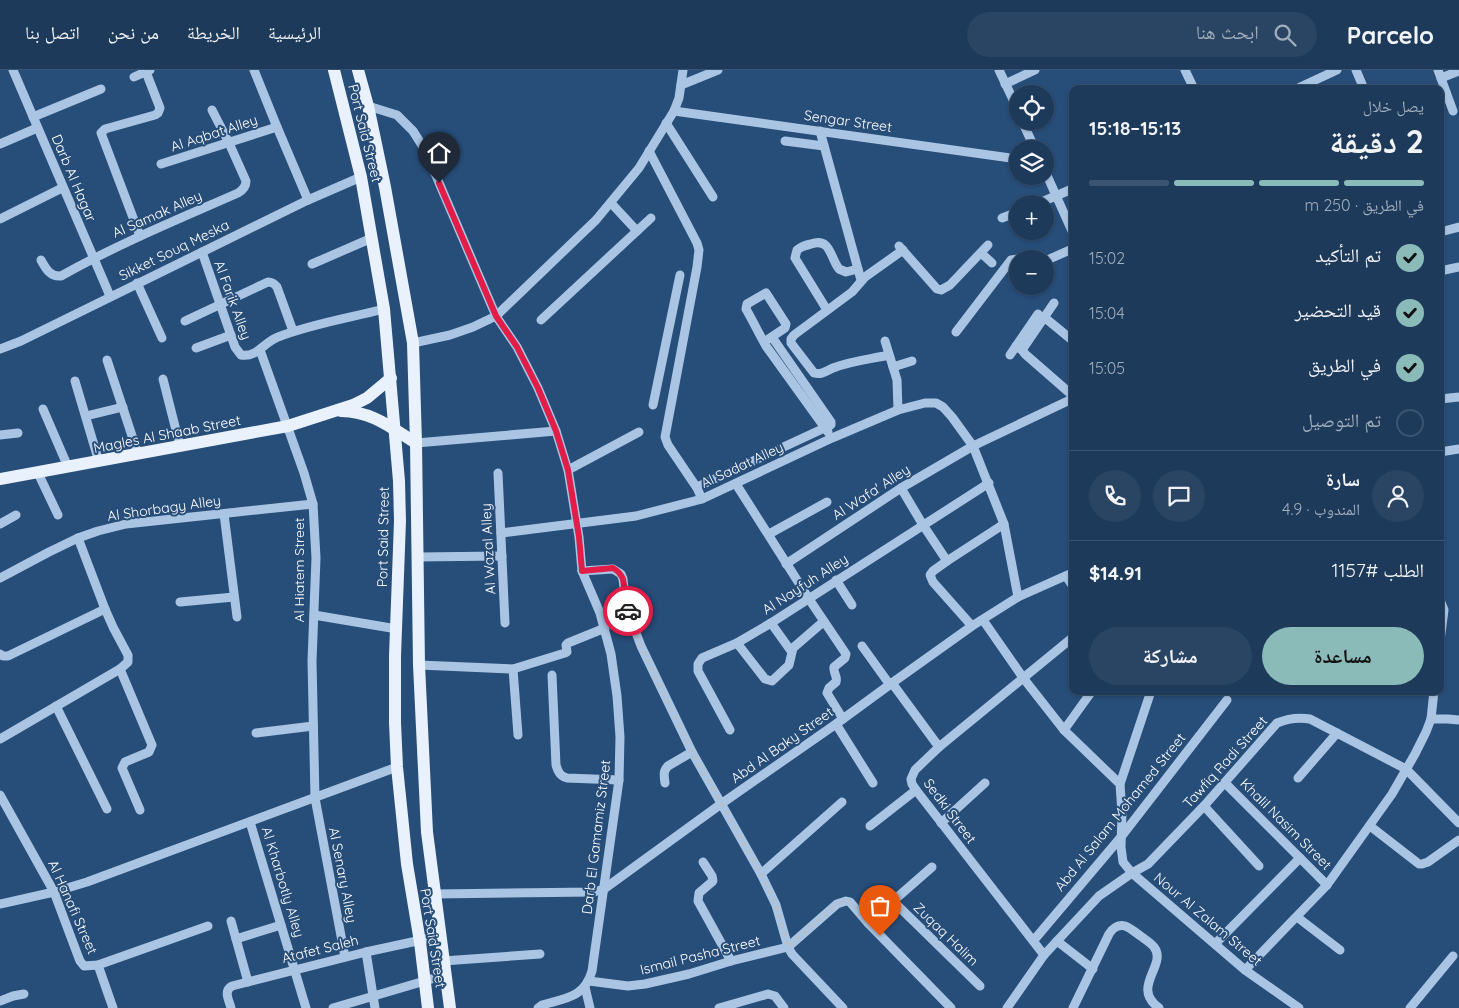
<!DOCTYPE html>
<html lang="ar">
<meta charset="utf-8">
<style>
:root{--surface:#1d3a5b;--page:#2a4564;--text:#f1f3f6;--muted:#a0adbb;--line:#3b5471;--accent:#8bbbb9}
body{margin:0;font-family:Quicksand,"Noto Naskh Arabic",sans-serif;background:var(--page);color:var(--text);direction:rtl;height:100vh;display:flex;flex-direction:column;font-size:19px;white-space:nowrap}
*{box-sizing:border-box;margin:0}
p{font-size:16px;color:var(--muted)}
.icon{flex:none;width:28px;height:28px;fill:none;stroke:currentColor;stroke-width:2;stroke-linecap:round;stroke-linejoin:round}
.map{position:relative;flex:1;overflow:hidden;direction:ltr}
.side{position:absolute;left:1069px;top:15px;width:375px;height:610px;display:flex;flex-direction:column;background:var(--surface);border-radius:10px;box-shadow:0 1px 4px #0004,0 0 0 1px var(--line);direction:rtl}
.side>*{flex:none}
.tools{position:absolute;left:1009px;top:15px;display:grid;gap:10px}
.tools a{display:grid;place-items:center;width:45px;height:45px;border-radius:50%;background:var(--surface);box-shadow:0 1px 4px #0004,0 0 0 1px var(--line);font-size:25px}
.pin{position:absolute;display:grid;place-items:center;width:42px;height:42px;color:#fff;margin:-51px -21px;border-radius:50% 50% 50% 0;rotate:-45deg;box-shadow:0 0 5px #0007}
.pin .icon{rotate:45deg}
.courier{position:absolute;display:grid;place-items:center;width:50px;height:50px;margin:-25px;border:4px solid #e11d48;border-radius:50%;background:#fff;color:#222;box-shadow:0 1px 6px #0007}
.overview em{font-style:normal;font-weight:700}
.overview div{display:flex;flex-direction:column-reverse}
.overview{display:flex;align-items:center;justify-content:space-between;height:85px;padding:0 20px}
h1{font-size:32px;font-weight:700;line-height:38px}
.bar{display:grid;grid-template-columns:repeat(4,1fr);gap:8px 5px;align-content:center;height:60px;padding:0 20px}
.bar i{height:6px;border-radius:4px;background:var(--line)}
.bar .active{background:var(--accent)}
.bar p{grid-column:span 4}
.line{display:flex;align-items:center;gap:12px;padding:0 20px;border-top:1px solid var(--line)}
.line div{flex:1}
.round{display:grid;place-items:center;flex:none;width:52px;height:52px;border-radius:26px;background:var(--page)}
ol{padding:0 20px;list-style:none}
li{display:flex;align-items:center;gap:15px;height:55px}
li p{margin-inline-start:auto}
li .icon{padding:5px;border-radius:50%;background:var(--accent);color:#111;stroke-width:4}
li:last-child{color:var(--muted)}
li i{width:28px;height:28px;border:2px solid var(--line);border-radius:50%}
.primary-button{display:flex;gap:10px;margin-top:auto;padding:10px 20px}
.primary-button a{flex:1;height:58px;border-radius:30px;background:var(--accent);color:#111;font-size:20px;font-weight:700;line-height:58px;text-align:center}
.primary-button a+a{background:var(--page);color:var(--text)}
header{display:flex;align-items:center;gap:30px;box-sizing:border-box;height:70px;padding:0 25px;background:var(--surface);border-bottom:1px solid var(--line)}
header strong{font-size:24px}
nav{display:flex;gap:28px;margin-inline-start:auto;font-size:18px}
.search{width:350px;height:45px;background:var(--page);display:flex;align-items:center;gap:12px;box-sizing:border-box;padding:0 18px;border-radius:28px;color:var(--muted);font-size:19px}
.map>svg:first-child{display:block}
</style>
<header>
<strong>Parcelo</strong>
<div class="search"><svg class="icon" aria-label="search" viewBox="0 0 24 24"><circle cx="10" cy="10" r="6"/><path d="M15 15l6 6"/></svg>ابحث هنا</div>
<nav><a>الرئيسية</a><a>الخريطة</a><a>من نحن</a><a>اتصل بنا</a></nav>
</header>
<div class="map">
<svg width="1459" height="938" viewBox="0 0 1459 938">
<rect width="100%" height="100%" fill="#274d79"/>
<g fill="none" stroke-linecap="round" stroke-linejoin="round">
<g stroke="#aac5e3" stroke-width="9">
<polyline points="13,0 110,226"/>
<polyline points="254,0 277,57 308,130"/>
<polyline points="999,0 1018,40"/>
<polyline points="1185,0 1194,19"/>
<polyline points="1356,0 1364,19"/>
<polyline points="1438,0 1453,41"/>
<polyline points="134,7 150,0"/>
<polyline points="1441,8 1459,1"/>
<polyline points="1005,14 1035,0"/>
<polyline points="681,15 718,0"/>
<polyline points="1296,19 1337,0"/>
<path d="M368,36L397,45L413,61L425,80L496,246L517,277L538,318L556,361L568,400L579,467L582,501L600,543L611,584L617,626L620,667L619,710L592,901C584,928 566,928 542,935L538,938"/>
<polyline points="674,41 1018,89"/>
<polyline points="33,47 101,19"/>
<polyline points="1022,51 1035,79"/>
<polyline points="666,53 713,127"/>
<polyline points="820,61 861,210"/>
<polyline points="785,71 824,76"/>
<polyline points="0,74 37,58"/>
<polyline points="649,81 697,173 699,180 697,197 665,367 668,375 697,418 702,429"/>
<polyline points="161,94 277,57"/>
<polyline points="1045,101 1072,161"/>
<polyline points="611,133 637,161"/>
<polyline points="1037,134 1072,119"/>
<polyline points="1002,148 1018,142"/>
<polyline points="0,149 62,118"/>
<polyline points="1440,162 1459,157"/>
<polyline points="140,166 101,63 105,59 155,45 158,43 160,38 146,2"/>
<polyline points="899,176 937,219 941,220 950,215 988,175"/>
<path d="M202,182L235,277L241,285C257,288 264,272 278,267C311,254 349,248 384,239"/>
<polyline points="981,183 992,193"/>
<path d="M41,190C46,199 50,207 61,206C118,174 179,149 238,123C243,120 246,117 246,111L229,73L212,40"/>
<polyline points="1045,191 1072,179"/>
<polyline points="312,194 372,168"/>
<polyline points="1440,201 1459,197"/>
<polyline points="137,213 162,268"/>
<path d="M827,240L795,188L797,180C801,177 806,175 811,174C831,167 830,188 839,199L846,202L858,199"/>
<polyline points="1044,247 1072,270"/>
<polyline points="541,250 651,148"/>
<path d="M185,251L268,212C272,212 274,213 277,217L293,261"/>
<polyline points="956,262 1011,190 1018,189"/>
<polyline points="885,271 897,310 898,340"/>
<path d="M764,272L785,258L786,254L766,223L747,234L746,239C753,251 759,264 766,276L828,362"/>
<polyline points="413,273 450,265 473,257 496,246 596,150 639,98 674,41 679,28 683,0"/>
<polyline points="1016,276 1022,280 1025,284 1072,325"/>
<polyline points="196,278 231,265"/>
<polyline points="0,279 21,271 308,130 361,107"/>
<polyline points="260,280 304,403 313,434 316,488 312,591 315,728 345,887"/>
<polyline points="1022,280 1054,233"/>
<path d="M889,285C871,289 850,291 833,298C826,301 822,305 814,303L791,273V269L794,265L852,222L865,207L903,180"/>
<polyline points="1010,285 1038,244"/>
<polyline points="107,290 138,384"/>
<polyline points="893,297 912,291"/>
<polyline points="163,309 180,376"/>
<polyline points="75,311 99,392"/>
<polyline points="1440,329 1459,327"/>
<polyline points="653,335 680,205"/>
<polyline points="43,339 68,397"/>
<polyline points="86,346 123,337"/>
<polyline points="0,365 18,363"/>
<polyline points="416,373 556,361"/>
<polyline points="1440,382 1459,379"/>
<polyline points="568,400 639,362"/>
<polyline points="38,403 58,445"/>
<polyline points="498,403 505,553"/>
<path d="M736,414L809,529L846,584L845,588L834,597C833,603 838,607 836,612L829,618L827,623L843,649"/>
<polyline points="697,417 831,355 831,352 772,267"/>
<polyline points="901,418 923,455 947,491"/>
<polyline points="224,444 237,547"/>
<polyline points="0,454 16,445"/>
<polyline points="501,463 636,446 702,429 832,368 898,340 925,333 936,333 943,337 952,347 973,376 1004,454 1018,527"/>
<polyline points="769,464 827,432"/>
<polyline points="78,468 105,539 113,557 128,585 128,592 120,599 152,675 149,682 125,692 122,698 140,740"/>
<polyline points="418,487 502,486"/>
<polyline points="786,494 901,418 973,376 1072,329"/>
<polyline points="582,501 613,499 621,504 623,509 625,527 630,547 641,576 692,682 761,804 776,835 788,877 792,884 843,938"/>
<polyline points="1066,506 1072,515"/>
<polyline points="0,508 49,482 78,468 98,461 126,454 313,434"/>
<polyline points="836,510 852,535"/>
<polyline points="1440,530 1444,540 1440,571"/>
<polyline points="180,532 234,527"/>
<polyline points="314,545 397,559"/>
<polyline points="983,550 1024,609 1064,660 1120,714 1122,743 1121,777 1123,792 1132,803 1245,900 1299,938"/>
<polyline points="771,553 791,581"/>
<polyline points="972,556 933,512 930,505 933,501 947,491 1004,454"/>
<polyline points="737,573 765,609 772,611 789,595 793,578 823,552"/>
<polyline points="862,576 890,615"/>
<polyline points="0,584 3,586 8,586 105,539"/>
<polyline points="419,595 513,599 565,583 567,582 566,575 568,573 605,558"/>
<polyline points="513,599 518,665"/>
<path d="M552,605L556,695C558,702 560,706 567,708L619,710"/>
<polyline points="892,613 939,677"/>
<polyline points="56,636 107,739"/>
<polyline points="1431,649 1448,649 1459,650"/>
<polyline points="836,654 873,713"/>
<polyline points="730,660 698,601 698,594 702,588 737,573 771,553 989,413"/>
<polyline points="1064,660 1092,621"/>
<polyline points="256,663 313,656"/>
<polyline points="0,669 120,599"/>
<polyline points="1298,708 1337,663"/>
<path d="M665,713C664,705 663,701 668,696L692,682"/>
<polyline points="1225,713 1327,815"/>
<polyline points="1120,714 1151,621"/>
<polyline points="0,725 54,822 78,886 80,891 84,896 98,895 208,856"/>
<polyline points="1204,736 1259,796"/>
<polyline points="250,752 306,938"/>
<polyline points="941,753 985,713"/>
<polyline points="870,756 916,720"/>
<polyline points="1370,756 1419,794 1422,794 1428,792 1459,770"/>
<polyline points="703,792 712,806 713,811 699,823 698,831 731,891"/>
<polyline points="761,804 842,732"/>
<polyline points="434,824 594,822 604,819 721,734 836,654 892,613 972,556 1018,527 1072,503"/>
<polyline points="894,832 980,916"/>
<polyline points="0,834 54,822 87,812 397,697"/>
<polyline points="1297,847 1340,880"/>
<polyline points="231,851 248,912"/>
<polyline points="868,853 932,797"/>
<polyline points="236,869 281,855"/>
<polyline points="1034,870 1121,767 1227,630"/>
<polyline points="1057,871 1093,899"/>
<polyline points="1215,874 1300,788"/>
<polyline points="366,882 375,938"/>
<polyline points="1044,885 916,720 912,714 911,709 915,700 939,677 1072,568"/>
<polyline points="443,891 540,884"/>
<polyline points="98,895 113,938"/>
<polyline points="1245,900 1327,815 1392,724 1415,684 1426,662 1431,649 1434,621"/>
<polyline points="589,911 628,916 645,914 689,904 731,891 788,877 837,834 846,831 850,832 868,853 951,938"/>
<polyline points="585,917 590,938"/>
<polyline points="0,931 13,926 24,924"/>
<path d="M231,938C229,930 223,921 232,916L366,882L440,866"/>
<polyline points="333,938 445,905"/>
<polyline points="719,938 768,924 775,926 784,938"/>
<path d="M1007,938L1044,885L1099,826L1132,803L1148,794L1204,736L1277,653C1289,648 1298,647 1310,649L1406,699L1459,753"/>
<path d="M1073,938L1109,864C1112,859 1118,854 1125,856C1131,858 1137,864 1142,867C1146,870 1151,873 1154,877C1168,895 1130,917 1159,938"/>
<polyline points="1410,938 1453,886"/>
</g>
<g stroke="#e9f1fc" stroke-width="12">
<polyline points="334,0 361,107 384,239 399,411 400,451 395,586 395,653 397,697 407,794 420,872 428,938"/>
<polyline points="358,0 368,36 385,117 413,273 416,373 419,595 427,762 450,938"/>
<path d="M341,341C374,342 390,357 416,373"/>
<polyline points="0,409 288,356 353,335 367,328 391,308"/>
</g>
</g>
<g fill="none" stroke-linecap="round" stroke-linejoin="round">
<polyline stroke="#b3c1d0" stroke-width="5" stroke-dasharray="0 9" points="628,541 640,576 692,682 761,804 776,835 788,877 837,834 846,831 850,832 880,866"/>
<path stroke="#e11d48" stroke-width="6" d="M439,113L496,246L517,277L538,318L556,361L568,400L579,467L582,501L613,498C618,501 621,504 623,509L628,541"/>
</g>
<g text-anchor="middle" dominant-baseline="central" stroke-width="4" stroke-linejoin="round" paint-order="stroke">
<g font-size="14" fill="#fff" stroke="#274d79">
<text transform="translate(848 51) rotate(8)">Sengar Street</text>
<text transform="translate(214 63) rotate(-18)">Al Aqbat Alley</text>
<text transform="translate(365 63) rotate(76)">Port Said Street</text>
<text transform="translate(74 108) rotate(67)">Darb Al Hagar</text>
<text transform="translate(157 144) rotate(-24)">Al Samak Alley</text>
<text transform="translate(174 180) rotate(-26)">Sikket Souq Meska</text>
<text transform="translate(233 230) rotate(70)">Al Farik Alley</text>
<text transform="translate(167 364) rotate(-11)">Magles Al Shaab Street</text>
<text transform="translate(742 395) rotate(-25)">Al Sadat Alley</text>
<text transform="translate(871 422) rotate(-33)">Al Wafa' Alley</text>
<text transform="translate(164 438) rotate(-8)">Al Shorbagy Alley</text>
<text transform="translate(383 467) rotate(-89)">Port Said Street</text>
<text transform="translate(488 479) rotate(-93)">Al Wazal Alley</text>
<text transform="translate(299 500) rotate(-90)">Al Hiatem Street</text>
<text transform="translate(805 514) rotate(-33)">Al Nayfuh Alley</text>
<text transform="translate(782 675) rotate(-35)">Abd Al Baky Street</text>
<text transform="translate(1225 692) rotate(-48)">Tawfiq Radi Street</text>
<text transform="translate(950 741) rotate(53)">Sedki Street</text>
<text transform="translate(1120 742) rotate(-51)">Abd Al Salam Mohamed Street</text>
<text transform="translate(1286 754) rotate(45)">Khalil Nasim Street</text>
<text transform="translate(596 767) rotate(-83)">Darb El Gamamiz Street</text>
<text transform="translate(343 805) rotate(79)">Al Senary Alley</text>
<text transform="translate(283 812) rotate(73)">Al Kharbotly Alley</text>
<text transform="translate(73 837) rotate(66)">Al Hanafi Street</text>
<text transform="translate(1208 849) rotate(40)">Nour Al Zalam Street</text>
<text transform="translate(946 864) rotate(44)">Zuqaq Halim</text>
<text transform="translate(433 868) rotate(81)">Port Said Street</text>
<text transform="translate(320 879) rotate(-14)">Atafet Saleh</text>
<text transform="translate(700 885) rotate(-14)">Ismail Pasha Street</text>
</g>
</g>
</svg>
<div class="tools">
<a><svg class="icon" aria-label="locate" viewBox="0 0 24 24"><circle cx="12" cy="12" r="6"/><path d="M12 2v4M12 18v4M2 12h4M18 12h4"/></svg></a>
<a><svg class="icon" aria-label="layers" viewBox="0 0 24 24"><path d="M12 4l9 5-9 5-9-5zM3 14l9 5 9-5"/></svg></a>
<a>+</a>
<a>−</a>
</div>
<div class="pin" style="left:880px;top:866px;background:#ea580c"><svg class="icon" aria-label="bag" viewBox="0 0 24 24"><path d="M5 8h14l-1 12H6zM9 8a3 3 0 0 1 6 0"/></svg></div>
<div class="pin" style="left:439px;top:113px;background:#1f2937"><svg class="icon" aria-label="home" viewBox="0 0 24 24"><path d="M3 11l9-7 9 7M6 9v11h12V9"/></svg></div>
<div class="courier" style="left:628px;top:541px"><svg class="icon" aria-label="car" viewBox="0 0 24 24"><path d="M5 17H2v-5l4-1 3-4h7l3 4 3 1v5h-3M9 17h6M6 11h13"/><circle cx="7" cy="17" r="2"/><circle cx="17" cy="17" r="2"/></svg></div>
<section class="side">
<div class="overview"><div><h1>2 دقيقة</h1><p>يصل خلال</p></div><em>15:13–15:18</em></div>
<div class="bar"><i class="active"></i><i class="active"></i><i class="active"></i><i></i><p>في الطريق · 250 m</p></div>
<ol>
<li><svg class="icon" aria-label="check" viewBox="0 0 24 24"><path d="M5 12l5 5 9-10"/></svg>تم التأكيد<p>15:02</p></li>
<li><svg class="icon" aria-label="check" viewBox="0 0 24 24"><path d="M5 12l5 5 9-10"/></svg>قيد التحضير<p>15:04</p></li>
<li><svg class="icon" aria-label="check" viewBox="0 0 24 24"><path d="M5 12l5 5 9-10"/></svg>في الطريق<p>15:05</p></li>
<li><i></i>تم التوصيل</li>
</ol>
<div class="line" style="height:90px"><a class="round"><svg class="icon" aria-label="person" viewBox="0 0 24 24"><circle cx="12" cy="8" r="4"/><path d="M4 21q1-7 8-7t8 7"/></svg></a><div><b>سارة</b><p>المندوب · 4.9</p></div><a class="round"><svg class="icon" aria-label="chat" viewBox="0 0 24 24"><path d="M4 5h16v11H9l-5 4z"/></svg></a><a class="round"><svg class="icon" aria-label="phone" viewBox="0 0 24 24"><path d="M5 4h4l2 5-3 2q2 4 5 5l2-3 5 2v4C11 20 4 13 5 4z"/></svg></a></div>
<div class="line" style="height:65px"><div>الطلب #1157</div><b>$14.91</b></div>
<div class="primary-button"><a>مساعدة</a><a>مشاركة</a></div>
</section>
</div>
